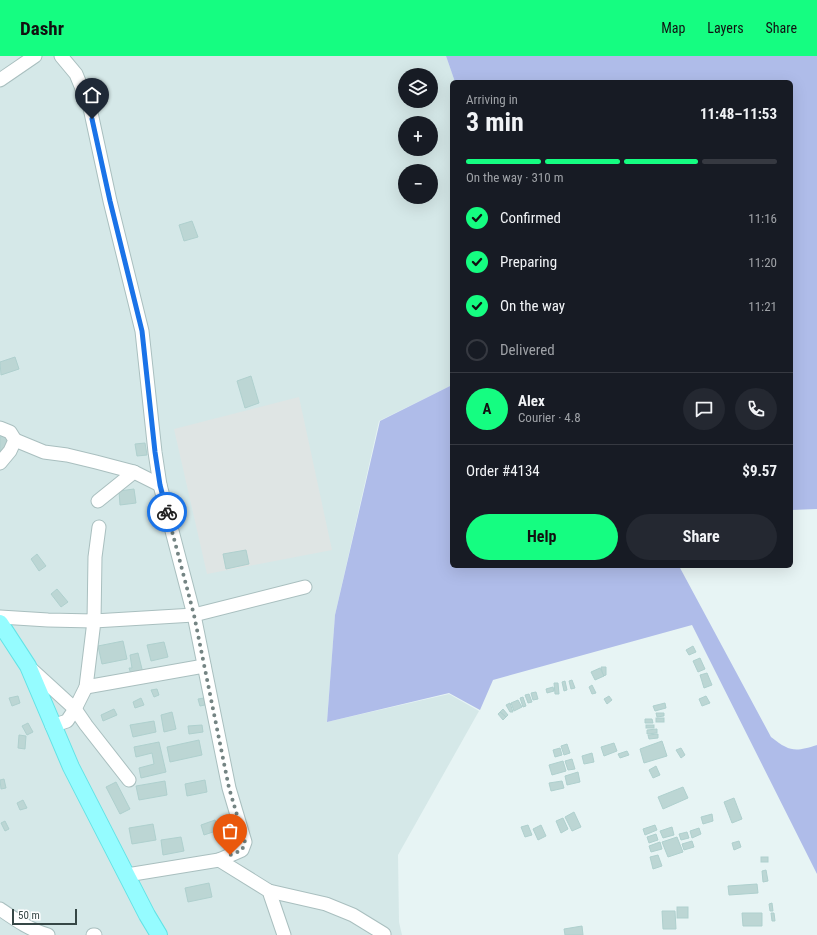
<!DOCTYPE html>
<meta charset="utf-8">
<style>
:root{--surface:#171b24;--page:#242831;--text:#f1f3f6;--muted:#9ea1a6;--line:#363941;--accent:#15fd81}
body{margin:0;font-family:"Roboto Condensed",sans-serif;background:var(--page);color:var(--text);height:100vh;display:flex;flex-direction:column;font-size:15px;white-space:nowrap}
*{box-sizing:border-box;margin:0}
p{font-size:13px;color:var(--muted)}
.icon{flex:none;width:22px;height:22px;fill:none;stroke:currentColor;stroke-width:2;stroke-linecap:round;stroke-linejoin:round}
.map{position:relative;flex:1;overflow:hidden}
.panel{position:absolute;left:450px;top:24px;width:343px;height:488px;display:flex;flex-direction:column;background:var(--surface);border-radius:6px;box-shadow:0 4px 16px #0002}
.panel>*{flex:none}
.tools{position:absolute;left:398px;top:12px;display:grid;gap:8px}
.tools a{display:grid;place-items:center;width:40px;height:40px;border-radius:50%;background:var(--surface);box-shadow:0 4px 16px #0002;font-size:20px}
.scale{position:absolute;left:12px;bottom:10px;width:65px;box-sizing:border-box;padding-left:4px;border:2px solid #364746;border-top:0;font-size:11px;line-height:14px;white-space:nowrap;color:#364746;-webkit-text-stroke:3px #fff;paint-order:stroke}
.pin{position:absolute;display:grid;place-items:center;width:34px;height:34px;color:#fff;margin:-41px -17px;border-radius:50% 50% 50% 0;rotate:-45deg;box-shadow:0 0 4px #0007}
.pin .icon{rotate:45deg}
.courier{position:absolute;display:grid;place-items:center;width:40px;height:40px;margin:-20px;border:3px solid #1a73e8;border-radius:50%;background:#fff;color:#222;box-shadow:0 1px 5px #0007}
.headline em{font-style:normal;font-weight:700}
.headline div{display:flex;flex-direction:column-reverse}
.headline{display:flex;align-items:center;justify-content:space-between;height:68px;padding:0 16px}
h1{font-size:26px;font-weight:700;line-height:30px}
.bar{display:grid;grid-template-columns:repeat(4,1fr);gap:6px 4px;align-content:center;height:48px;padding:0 16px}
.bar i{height:5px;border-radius:3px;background:var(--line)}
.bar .on{background:var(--accent)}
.bar p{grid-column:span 4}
.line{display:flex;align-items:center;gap:10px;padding:0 16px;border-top:1px solid var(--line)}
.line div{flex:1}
.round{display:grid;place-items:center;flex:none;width:42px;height:42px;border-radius:21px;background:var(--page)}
ol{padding:0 16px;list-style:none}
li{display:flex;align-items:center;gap:12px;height:44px}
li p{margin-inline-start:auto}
li .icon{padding:4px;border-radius:50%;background:var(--accent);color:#111;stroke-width:4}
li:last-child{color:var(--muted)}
li i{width:22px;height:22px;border:2px solid var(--line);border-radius:50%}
.primary-button{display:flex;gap:8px;margin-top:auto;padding:8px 16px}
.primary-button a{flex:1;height:46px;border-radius:24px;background:var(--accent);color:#111;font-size:16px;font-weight:700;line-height:46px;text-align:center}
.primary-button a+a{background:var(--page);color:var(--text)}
header{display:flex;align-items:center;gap:24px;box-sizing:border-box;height:56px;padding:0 20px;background:var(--accent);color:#111}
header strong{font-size:19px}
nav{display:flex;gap:22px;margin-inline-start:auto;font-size:14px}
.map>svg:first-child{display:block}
</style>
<header>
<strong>Dashr</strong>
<nav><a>Map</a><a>Layers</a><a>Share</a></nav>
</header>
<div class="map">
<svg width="817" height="879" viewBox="0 0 817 879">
<rect width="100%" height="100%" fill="#e7f4f4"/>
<path fill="#d5e8e8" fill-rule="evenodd" d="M0,0H446L455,26H452V329L379,365L335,559L327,666L449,638L479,655L398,799L399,866L402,879H0ZM405,19H431V45H405ZM405,67H431V93H405ZM405,115H431V141H405Z"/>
<g fill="#afbce9">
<polygon points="446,0 817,0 817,453 791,454 791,26 455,26"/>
<path d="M452,329V510H679L771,681C790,696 795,696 817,689V818L692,569L493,624L480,654L449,637L327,666L335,559L380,365Z"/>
</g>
<polygon fill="#dfe5e4" points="299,341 332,494 207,518 174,373"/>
<g fill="#bcd6d4" stroke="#afd0ce">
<polygon points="192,165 198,181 184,185 179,169"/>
<polygon points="15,301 19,313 1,319 0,306"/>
<polygon points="251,320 259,347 245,352 237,325"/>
<polygon points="6,378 12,389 0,395 0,381"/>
<polygon points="145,387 147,399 137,400 135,388"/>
<polygon points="134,433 136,447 120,449 119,435"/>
<polygon points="246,494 249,508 226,513 223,498"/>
<polygon points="37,498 46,510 39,515 31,503"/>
<polygon points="57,533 68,546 61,551 51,538"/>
<polygon points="123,585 127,603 102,608 98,590"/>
<polygon points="164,586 168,601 151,605 147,589"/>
<polygon points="693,590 696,596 689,599 686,594"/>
<polygon points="138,597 143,617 131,618 129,612 132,612 130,599"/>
<polygon points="700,602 705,613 698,616 693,605"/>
<polygon points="601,611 606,611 606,619 603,620"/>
<polygon points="600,612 604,620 595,624 591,616"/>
<polygon points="707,617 712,629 704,632 700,619"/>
<polygon points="572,624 575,632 571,633 569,625"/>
<polygon points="565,625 567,634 564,635 562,626"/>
<polygon points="554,627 558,627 559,638 555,638"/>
<polygon points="592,629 596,637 592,638 589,631"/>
<polygon points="553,631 554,635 547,637 546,633"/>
<polygon points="157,633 159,639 154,641 151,634"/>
<polygon points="536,636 538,643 533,644 531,637"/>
<polygon points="529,638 532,646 528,647 525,639"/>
<polygon points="18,640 20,647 12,650 9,642"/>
<polygon points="609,640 612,644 607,648 604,643"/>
<polygon points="706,640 710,647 702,650 699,643"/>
<polygon points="523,641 526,650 523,651 520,642"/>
<polygon points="141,642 144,649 135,652 133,646"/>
<polygon points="204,642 205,649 200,650 198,643"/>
<polygon points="518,644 522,651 514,655 511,647"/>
<polygon points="510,647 513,656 510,656 506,649"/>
<polygon points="665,647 666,652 655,655 653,650"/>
<polygon points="114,653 117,659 103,665 101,659"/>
<polygon points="503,653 508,659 506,661 500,656"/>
<polygon points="172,656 176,673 164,676 161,659"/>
<polygon points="500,656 506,661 503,664 498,658"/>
<polygon points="656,657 664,657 664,660 657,661"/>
<rect x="656" y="662" width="8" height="4"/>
<polygon points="645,663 652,663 653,667 645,667"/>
<polygon points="154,665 156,676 133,681 130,669"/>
<polygon points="28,667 33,676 27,679 22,670"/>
<polygon points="202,669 203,676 189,678 188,670"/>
<rect x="646" y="669" width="8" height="3"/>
<polygon points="657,673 657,677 647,678 647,674"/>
<polygon points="658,678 658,682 649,683 648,679"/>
<polygon points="19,679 26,680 25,693 18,692"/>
<polygon points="199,684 202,699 170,706 167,691"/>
<polygon points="662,685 667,700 644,707 640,693"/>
<polygon points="159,686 166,716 141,722 139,712 154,708 152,697 136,701 134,691"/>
<polygon points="614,687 617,695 604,700 601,691"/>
<polygon points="567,688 570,697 564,699 561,690"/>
<polygon points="560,692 562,699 555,701 553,694"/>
<polygon points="681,692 685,699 681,702 676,694"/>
<polygon points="627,695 629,699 620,702 618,698"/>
<polygon points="592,697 594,706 584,708 582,700"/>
<polygon points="572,703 575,713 568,714 565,705"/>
<polygon points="563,705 566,715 552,719 549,709"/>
<polygon points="656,710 660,719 653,722 649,714"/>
<polygon points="578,716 580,726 567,729 565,720"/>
<polygon points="4,723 6,732 1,733 0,724"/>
<polygon points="205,724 207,736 187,740 185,728"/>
<polygon points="165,725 167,739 139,744 136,730"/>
<polygon points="562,725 564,732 551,735 549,727"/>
<polygon points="116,726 130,753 120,758 106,731"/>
<polygon points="683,731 688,742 663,753 658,741"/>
<polygon points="734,742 742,763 732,767 724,746"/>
<polygon points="23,744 27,752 20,754 17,747"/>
<polygon points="574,756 581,771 572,775 565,761"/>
<polygon points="712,758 713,765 703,768 701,761"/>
<polygon points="563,762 568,773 561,777 556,765"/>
<polygon points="215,764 219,774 204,779 201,769"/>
<polygon points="5,765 9,773 5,775 1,767"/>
<polygon points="153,768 156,784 132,788 129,772"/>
<polygon points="528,769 532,779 525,781 521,771"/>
<polygon points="541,769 546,780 538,784 533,773"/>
<polygon points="655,769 657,774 645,779 643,773"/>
<polygon points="672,771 674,779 663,782 660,775"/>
<polygon points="699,772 701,778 692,782 690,775"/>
<polygon points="687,776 689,782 681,784 679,778"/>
<polygon points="656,778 658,784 649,787 647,781"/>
<polygon points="181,781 184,795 163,799 161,784"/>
<polygon points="677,781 683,796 668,801 662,786"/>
<polygon points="692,785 694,791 684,794 682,788"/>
<polygon points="739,785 741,791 734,794 732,787"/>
<polygon points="660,786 662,793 651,796 649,790"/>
<polygon points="658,799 662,810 653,813 650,801"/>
<rect x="761" y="801" width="7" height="5"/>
<polygon points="766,814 768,825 763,826 762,815"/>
<polygon points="209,827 212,841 188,846 185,832"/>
<polygon points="757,828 758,837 729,839 728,830"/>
<polygon points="772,847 773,855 770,855 769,848"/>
<rect x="677" y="851" width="11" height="11"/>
<polygon points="662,855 675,855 676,873 663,873"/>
<polygon points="742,857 762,857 762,870 743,870"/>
<polygon points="771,857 774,857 775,865 772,865"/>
<polygon points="582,870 583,879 565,879 564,873"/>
</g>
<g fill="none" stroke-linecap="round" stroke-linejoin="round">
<g stroke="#a9bfbf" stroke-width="15">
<g id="minor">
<polyline points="61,0 76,18 90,52 110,145 142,275 155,396 160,429 194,559 229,732 245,786 242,794 219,804 269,835 284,879"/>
<polyline points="0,24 35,0"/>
<polyline points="0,372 10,376 15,384 10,395 0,407"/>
<polyline points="15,384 44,396 67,399 96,406 134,416"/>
<polyline points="98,445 134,416 160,429"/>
<polyline points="0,561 48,564 94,565 95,501 99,471"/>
<polyline points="29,611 75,653 86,669 129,724"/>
<polyline points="86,631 204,610"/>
<polyline points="52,670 67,665 75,653 86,631 94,565 194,559 305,531"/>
<polyline points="127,819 219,804"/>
<polyline points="269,835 326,848 353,859 384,878"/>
<path d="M0,853C16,864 30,874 48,879"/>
<polyline points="93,879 95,879"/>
</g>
</g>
<g stroke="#63e3e6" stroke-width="18">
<polyline id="major" points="0,567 28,610 71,711 147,859 159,879"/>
</g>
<use href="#minor" stroke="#fff" stroke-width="13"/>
<use href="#major" stroke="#95fcff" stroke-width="16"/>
</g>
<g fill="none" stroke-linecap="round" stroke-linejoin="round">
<polyline stroke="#748483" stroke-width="4" stroke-dasharray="0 7.2" points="167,456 194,559 229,732 245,786 242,794 230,799"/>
<polyline stroke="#1a73e8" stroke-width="5" points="92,63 110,145 142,275 155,396 160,429 167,456"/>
</g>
</svg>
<div class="tools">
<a><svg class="icon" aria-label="layers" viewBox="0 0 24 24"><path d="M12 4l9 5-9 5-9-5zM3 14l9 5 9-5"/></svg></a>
<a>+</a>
<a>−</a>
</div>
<div class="scale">50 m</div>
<div class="pin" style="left:230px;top:799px;background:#ea580c"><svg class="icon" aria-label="bag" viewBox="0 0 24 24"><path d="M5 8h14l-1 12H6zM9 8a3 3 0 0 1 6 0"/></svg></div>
<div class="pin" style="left:92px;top:63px;background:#1f2937"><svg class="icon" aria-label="home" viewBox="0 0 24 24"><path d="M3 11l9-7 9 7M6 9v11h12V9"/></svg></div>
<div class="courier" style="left:167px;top:456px"><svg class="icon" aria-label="bike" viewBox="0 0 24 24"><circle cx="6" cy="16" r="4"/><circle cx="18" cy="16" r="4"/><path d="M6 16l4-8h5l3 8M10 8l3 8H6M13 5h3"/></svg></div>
<section class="panel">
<div class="headline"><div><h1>3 min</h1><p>Arriving in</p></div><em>11:48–11:53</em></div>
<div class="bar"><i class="on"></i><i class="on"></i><i class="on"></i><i></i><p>On the way · 310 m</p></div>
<ol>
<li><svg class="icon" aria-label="check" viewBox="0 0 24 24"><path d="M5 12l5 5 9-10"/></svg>Confirmed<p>11:16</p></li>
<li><svg class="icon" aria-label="check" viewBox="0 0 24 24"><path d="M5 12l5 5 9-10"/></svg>Preparing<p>11:20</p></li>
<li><svg class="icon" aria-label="check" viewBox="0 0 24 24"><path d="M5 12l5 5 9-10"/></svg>On the way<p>11:21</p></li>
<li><i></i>Delivered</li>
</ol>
<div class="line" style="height:72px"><b class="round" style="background:var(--accent);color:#111">A</b><div><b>Alex</b><p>Courier · 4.8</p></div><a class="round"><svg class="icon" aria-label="chat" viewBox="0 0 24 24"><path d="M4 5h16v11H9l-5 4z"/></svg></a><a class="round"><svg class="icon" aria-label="phone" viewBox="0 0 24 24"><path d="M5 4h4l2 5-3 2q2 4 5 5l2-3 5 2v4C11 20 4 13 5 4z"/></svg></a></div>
<div class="line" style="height:52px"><div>Order #4134</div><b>$9.57</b></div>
<div class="primary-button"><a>Help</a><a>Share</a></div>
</section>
</div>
